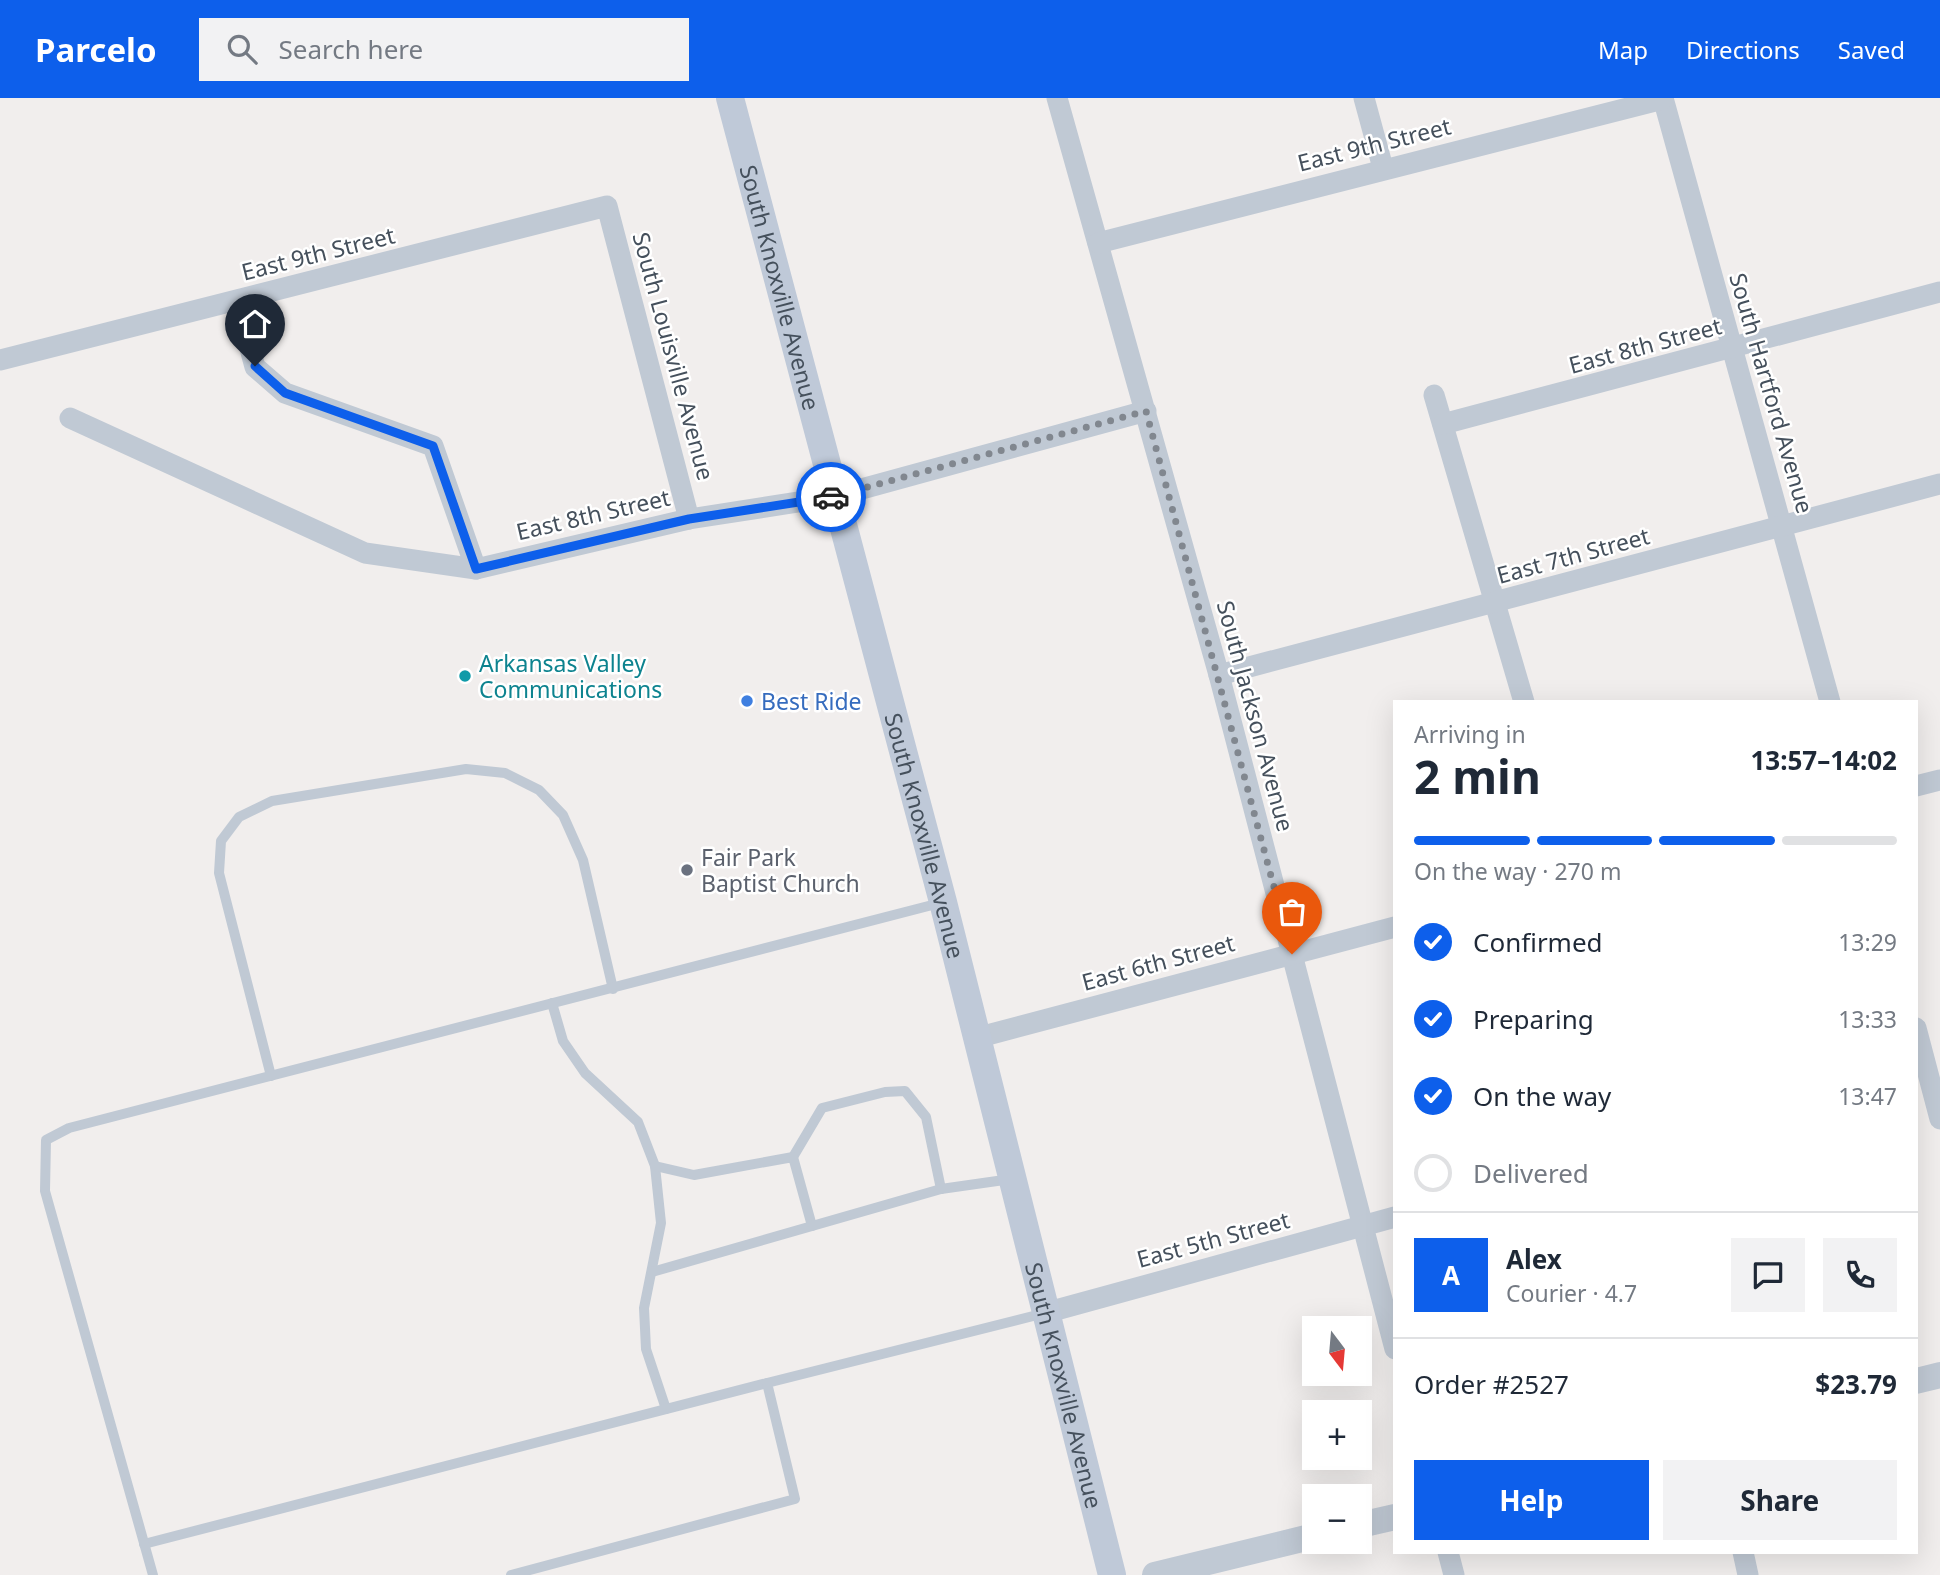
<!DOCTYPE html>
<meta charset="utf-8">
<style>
:root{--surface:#fff;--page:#f2f2f3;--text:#1f2937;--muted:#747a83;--line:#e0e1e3;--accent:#0d5feb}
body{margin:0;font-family:"Noto Sans",sans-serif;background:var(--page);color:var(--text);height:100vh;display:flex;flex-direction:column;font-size:26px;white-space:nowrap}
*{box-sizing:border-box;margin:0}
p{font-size:23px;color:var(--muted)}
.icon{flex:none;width:38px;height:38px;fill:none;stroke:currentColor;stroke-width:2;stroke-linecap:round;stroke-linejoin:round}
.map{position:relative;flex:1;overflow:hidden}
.drawer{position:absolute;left:1393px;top:602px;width:525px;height:854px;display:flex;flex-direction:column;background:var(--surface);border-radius:0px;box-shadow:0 7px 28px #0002}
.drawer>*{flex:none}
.needle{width:46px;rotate:164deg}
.buttons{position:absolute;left:1302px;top:1218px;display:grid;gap:14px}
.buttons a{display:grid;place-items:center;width:70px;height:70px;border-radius:0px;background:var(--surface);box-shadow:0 7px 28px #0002;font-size:35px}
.pin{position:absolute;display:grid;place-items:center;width:60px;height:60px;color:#fff;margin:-72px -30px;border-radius:50% 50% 50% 0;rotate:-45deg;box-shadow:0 0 7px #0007}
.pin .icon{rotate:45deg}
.courier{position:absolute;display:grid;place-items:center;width:70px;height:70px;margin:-35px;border:5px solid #0d5feb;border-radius:50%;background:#fff;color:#222;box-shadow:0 2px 9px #0007}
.overview em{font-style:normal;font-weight:700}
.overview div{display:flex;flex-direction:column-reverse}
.overview{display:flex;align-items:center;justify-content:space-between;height:119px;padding:0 21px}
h1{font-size:46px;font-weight:700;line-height:52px}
.bar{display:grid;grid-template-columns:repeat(4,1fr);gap:10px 7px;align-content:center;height:84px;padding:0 21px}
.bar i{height:9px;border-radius:5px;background:var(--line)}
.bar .active{background:var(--accent)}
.bar p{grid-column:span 4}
.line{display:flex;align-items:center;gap:18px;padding:0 21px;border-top:2px solid var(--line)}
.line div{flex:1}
.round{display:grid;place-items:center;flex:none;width:74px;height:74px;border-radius:0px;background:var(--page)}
ol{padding:0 21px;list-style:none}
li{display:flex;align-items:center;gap:21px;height:77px}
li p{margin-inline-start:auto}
li .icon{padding:7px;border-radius:50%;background:var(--accent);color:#fff;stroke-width:4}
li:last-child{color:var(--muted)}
li i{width:38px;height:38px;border:4px solid var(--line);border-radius:50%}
.button{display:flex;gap:14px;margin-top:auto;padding:14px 21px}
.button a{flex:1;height:80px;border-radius:0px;background:var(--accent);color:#fff;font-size:28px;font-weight:700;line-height:80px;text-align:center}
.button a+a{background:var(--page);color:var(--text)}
header{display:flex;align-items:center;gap:42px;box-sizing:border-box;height:98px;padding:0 35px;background:var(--accent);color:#fff}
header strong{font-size:33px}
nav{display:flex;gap:38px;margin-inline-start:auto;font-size:24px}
.search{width:490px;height:63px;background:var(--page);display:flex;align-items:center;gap:18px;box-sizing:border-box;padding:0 24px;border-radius:0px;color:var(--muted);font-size:26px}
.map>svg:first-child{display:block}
</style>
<header>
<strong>Parcelo</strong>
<div class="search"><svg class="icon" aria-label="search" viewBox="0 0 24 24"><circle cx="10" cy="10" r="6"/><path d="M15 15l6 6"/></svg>Search here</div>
<nav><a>Map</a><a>Directions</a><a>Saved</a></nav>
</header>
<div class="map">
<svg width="1940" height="1477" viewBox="0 0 1940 1477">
<rect width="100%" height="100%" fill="#f1eeed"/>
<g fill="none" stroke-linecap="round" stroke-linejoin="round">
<g stroke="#c0c9d4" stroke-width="10">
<polyline points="552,905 563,943 585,975 638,1024 655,1068 661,1125 644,1210 646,1251 666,1311"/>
<polyline points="271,978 219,775 221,743 239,719 272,703 466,671 505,675 539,692 563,717 583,762 613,891"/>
<polyline points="793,1059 822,1010 885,994 905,993 926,1019 941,1091"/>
<polyline points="655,1068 694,1077 793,1059 812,1128"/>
<polyline points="652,1174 941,1091 1011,1081"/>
<polyline points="144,1446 767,1285"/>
<polyline points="153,1477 45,1093 46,1042 69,1030 940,805"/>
<polyline points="511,1477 795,1401 767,1285 1045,1215"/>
</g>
<g stroke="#c0c9d4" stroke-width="21">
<polyline points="1057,0 1219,577 1395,1251"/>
<polyline points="1364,0 1383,70"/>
<polyline points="1663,0 1830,604"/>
<polyline points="1098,145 1663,1"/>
<polyline points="237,203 255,269 285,295 433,348 476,471"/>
<polyline points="0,262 607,108 689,421"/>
<polyline points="1434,297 1524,604"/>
<polyline points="70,320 365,455 476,471 689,421 836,398 1146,313"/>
<polyline points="1443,326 1940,194"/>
<polyline points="1219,577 1940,386"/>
<polyline points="1916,688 1940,682"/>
<polyline points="1916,930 1940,1021"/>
<polyline points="976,940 1395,829"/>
<polyline points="1045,1215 1395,1119"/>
<polyline points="1448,1454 1454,1477"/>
<polyline points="1743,1454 1748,1477"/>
</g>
<g stroke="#c0c9d4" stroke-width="26">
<polyline points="1916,1283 1940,1277"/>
<polyline points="1360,1427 1395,1419"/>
<polyline points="1155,1477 1314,1438"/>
</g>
<path stroke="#bfc9d8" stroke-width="28" id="s1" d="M730,0L943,804L1112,1477"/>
</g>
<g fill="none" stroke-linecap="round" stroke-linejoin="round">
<polyline stroke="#81878f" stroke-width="7" stroke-dasharray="0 12.6" points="831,399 1146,313 1292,856"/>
<polyline stroke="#0d5feb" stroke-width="9" points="255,268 285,295 433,348 476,471 689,421 831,399"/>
</g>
<circle fill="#0f9aa8" stroke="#fff" stroke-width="2.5" cx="465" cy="578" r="7"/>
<circle fill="#3f7fe0" stroke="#fff" stroke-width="2.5" cx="747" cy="603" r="7"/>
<circle fill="#6b7280" stroke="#fff" stroke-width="2.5" cx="687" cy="772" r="7"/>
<g text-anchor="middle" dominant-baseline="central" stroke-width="5" stroke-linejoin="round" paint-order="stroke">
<g font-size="23" fill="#45505c" stroke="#fff">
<text transform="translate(1374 46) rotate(-14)">East 9th Street</text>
<text transform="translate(318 155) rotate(-14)">East 9th Street</text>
<text stroke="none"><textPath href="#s1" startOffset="196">South Knoxville Avenue</textPath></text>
<text transform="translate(1645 247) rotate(-15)">East 8th Street</text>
<text transform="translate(674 258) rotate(75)">South Louisville Avenue</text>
<text transform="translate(1772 295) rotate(74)">South Hartford Avenue</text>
<text transform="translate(593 416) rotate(-13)">East 8th Street</text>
<text transform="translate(1573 457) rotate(-15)">East 7th Street</text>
<text transform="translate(1256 618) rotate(75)">South Jackson Avenue</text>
<text stroke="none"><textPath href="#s1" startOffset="763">South Knoxville Avenue</textPath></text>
<text transform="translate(1158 864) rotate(-15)">East 6th Street</text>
<text transform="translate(1213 1141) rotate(-15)">East 5th Street</text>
<text stroke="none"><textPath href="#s1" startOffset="1330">South Knoxville Avenue</textPath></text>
</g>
<g font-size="23" fill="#0d838f" stroke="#fff" text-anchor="start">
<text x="479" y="565">Arkansas Valley<tspan x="479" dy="26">Communications</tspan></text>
</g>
<g font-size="23" fill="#366cbe" stroke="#fff" text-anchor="start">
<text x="761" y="603">Best Ride</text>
</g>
<g font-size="23" fill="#5b616d" stroke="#fff" text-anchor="start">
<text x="701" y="759">Fair Park<tspan x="701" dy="26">Baptist Church</tspan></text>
</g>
</g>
</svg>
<div class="buttons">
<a><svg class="needle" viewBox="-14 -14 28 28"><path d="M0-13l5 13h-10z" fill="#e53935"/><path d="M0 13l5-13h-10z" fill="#747a83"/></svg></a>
<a>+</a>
<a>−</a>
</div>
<div class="pin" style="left:1292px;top:856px;background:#ea580c"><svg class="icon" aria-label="bag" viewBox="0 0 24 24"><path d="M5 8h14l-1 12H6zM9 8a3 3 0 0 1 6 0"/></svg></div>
<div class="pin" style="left:255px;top:268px;background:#1f2937"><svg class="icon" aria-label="home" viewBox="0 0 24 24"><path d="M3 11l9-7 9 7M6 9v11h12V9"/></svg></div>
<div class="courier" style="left:831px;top:399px"><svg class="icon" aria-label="car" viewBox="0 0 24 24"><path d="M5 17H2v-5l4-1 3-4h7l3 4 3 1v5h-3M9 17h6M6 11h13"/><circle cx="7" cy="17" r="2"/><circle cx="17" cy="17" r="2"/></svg></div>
<section class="drawer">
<div class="overview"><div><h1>2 min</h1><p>Arriving in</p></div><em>13:57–14:02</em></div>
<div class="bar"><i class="active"></i><i class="active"></i><i class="active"></i><i></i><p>On the way · 270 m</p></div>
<ol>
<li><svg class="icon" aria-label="check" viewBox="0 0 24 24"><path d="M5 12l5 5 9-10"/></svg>Confirmed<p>13:29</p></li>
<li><svg class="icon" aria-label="check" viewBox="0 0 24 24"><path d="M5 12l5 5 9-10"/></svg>Preparing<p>13:33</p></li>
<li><svg class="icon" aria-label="check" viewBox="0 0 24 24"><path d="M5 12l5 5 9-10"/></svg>On the way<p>13:47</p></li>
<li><i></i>Delivered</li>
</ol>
<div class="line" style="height:126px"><b class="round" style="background:var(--accent);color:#fff">A</b><div><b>Alex</b><p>Courier · 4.7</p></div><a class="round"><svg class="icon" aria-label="chat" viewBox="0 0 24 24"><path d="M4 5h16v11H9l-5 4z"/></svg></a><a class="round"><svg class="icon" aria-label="phone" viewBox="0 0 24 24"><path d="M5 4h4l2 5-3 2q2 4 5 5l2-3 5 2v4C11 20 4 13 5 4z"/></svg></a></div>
<div class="line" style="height:91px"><div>Order #2527</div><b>$23.79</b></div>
<div class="button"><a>Help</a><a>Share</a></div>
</section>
</div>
